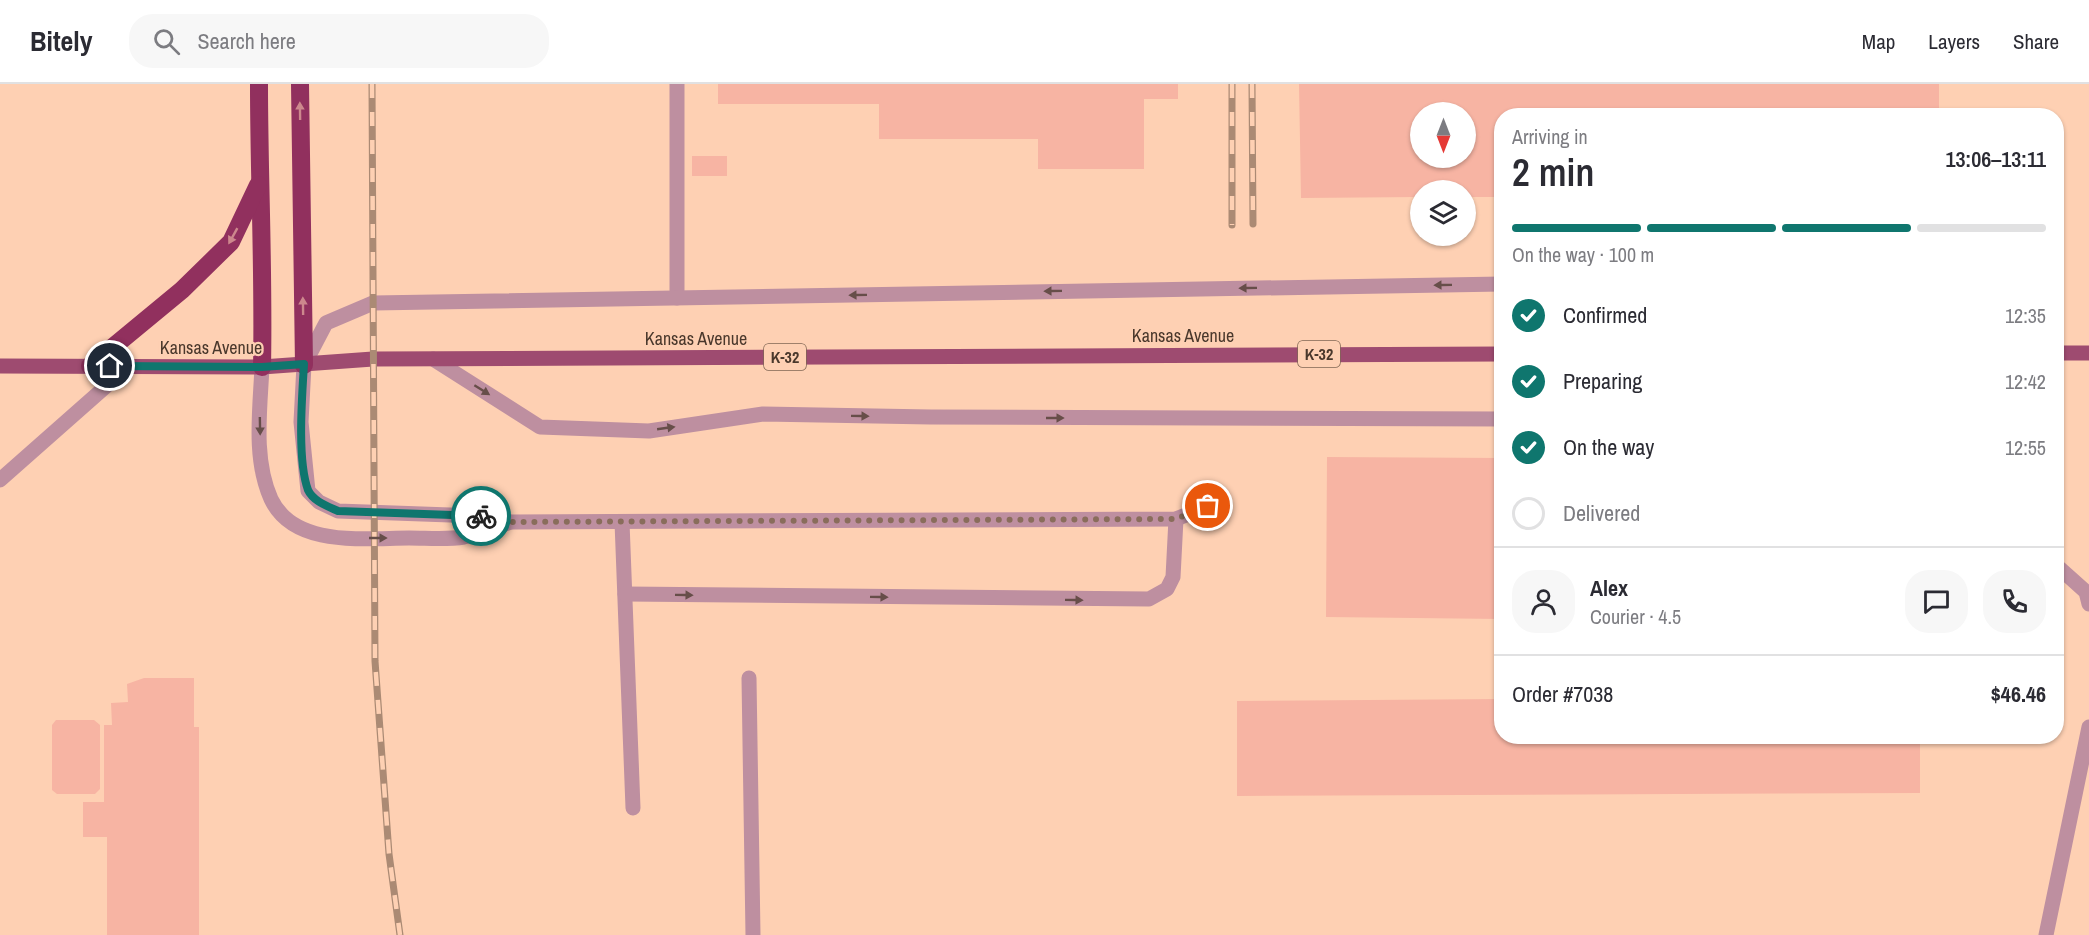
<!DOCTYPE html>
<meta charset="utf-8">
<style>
:root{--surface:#fff;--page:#f7f7f7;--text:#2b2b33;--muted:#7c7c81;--line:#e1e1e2;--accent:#0f766e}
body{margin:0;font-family:"Archivo Narrow",sans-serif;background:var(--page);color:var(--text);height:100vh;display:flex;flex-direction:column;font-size:22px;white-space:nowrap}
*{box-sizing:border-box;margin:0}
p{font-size:20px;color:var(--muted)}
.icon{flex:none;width:33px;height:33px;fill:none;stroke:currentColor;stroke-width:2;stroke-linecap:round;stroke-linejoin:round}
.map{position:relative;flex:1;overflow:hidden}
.panel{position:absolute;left:1494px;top:24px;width:570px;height:636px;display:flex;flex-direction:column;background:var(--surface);border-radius:24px;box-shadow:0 2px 4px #0004}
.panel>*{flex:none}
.needle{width:39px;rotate:180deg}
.controls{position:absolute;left:1410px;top:18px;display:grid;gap:12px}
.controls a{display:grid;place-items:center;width:66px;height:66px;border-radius:50%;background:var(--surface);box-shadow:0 2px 4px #0004;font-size:30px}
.pin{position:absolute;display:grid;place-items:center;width:51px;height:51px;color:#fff;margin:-26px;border:3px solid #fff;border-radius:50%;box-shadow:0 2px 6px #0007}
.courier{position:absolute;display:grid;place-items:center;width:60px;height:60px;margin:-30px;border:4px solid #0f766e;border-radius:50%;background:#fff;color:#222;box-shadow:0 2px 8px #0007}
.overview em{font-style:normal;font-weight:600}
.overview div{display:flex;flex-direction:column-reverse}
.overview{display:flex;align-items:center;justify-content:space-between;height:102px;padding:0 18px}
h1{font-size:39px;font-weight:600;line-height:45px}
.bar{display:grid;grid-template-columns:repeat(4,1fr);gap:9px 6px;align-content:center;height:72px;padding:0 18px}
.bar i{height:8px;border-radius:4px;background:var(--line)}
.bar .active{background:var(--accent)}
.bar p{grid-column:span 4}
.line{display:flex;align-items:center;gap:15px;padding:0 18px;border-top:2px solid var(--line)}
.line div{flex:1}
.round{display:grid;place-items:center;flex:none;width:63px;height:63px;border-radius:24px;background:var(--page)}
ol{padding:0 18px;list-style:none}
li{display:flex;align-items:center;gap:18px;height:66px}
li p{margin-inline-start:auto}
li .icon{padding:6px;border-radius:50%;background:var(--accent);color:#fff;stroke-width:4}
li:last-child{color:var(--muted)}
li i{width:33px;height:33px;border:3px solid var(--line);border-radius:50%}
header{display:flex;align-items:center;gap:36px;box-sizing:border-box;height:84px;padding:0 30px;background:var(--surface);border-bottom:2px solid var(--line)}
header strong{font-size:28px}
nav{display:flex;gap:33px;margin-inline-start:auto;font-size:21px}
.search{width:420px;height:54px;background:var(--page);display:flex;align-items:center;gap:15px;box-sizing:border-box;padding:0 21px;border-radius:24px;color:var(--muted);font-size:22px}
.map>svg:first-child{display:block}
</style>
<header>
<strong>Bitely</strong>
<div class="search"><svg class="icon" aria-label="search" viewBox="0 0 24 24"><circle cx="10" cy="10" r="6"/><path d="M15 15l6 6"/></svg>Search here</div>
<nav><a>Map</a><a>Layers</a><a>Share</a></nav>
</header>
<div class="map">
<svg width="2089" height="851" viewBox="0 0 2089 851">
<rect width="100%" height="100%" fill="#fed0b3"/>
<g fill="#f7b4a3" fill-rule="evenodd">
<polygon points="718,0 1178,0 1178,15 1144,15 1144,85 1038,85 1038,55 879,55 879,20 718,20"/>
<path d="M1299,0H1939V32H1502V113H1466V106H1420V113L1301,114ZM1420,28H1466V74H1420Z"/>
<rect x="692" y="72" width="35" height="20"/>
<polygon points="1327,373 1502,374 1502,535 1326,533"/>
<polygon points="144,594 194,594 194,643 199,643 199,851 107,851 107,753 83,753 83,718 104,718 104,641 112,641 111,619 128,618 127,600"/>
<polygon points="1502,615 1502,652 1920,652 1920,709 1237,712 1237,617"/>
<polygon points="56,636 94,636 100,641 100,705 95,710 57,710 52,706 52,641"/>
</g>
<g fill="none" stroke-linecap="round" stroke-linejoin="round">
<g stroke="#be8fa0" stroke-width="15">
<polyline points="677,0 677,214"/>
<polyline points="433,275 540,343 649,347 763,330 931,333 1502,335"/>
<path d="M262,283C260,326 253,375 271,415C294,464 365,454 409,454C427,454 447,456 464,453C479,450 494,444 508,439"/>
<polyline points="1220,417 1176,435 511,438 478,432 338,427 319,418 308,407 301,338 304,281 326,239 373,219 1502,200"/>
<polyline points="622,438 633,724"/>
<polyline points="2056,481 2086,508 2089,520"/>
<polyline points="625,510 1149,515 1167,505 1173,493 1176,435"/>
<polyline points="749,594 753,851"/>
<polyline points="2046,851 2089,643"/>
</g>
<polyline stroke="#be8fa0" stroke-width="15" points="0,396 129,282"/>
<g stroke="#9e4b70" stroke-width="15">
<polyline points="2056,269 2089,269"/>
<polyline points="0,282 262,283 373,275 1502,270"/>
</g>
<g stroke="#91305e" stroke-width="18">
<path d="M259,0C259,95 264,189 262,283"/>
<polyline points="300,0 304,281"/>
<polyline points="90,282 182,206 231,158 258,101"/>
</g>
<g stroke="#ab8a74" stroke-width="7">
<g id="rail">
<polyline points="372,0 375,577 389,770 400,851"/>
<polyline points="1232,0 1232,141"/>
<polyline points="1252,0 1253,140"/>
</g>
</g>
<use href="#rail" stroke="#fed0b3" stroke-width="4.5" stroke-dasharray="14" stroke-linecap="butt"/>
</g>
<defs><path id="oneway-solid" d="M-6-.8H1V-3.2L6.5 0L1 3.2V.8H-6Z" transform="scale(1.5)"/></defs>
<g fill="#cd888d">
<use href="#oneway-solid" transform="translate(300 27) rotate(-91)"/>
<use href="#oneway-solid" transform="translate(233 152) rotate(119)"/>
<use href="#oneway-solid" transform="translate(303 222) rotate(-91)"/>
</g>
<g fill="#674e49">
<use href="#oneway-solid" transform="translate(1443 201) rotate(179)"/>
<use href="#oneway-solid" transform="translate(1248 204) rotate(179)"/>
<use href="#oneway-solid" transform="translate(1053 207) rotate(179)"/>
<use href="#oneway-solid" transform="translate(858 211) rotate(179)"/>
<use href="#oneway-solid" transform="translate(482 306) rotate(32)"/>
<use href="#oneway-solid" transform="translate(860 332) rotate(1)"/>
<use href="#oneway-solid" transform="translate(1055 334)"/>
<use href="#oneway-solid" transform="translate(260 342) rotate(89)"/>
<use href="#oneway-solid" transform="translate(666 344) rotate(-8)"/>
<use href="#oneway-solid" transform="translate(378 454)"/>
<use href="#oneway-solid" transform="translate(684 511) rotate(1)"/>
<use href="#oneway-solid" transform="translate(879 513) rotate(1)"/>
<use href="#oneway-solid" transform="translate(1074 516) rotate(1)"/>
</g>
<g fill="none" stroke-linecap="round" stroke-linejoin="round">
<polyline stroke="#896d5b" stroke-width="6" stroke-dasharray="0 10.8" points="481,432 511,438 1176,435 1208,422"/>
<path stroke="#0f766e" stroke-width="8" d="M110,282L262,283L304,280C302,313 297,376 308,406C313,417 327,422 338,427L481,432"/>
</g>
<g text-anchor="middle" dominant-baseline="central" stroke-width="4.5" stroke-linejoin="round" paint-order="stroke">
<g fill="#fed0b3" stroke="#806654" stroke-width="1.5">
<rect x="1298" y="257" width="42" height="26" rx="4.5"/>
<rect x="764" y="260" width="42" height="26" rx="4.5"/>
</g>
<g font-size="16" font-weight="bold" fill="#4a382c">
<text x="1319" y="270">K-32</text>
<text x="785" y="273">K-32</text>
</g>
<g font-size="18" fill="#4a382c" stroke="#fed0b3">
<text x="1183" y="251">Kansas Avenue</text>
<text x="696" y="254">Kansas Avenue</text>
<text x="211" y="263">Kansas Avenue</text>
</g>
</g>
</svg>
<div class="controls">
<a><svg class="needle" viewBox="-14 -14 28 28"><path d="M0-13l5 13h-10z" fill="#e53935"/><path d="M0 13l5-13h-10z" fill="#7c7c81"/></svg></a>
<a><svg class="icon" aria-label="layers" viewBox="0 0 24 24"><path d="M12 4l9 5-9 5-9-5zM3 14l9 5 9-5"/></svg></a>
</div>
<div class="pin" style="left:1208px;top:422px;background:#ea580c"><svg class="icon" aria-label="bag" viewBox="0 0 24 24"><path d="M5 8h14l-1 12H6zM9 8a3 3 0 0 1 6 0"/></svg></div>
<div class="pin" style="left:110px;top:282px;background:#1f2937"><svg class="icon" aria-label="home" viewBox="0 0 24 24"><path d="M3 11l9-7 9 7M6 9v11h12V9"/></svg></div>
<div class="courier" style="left:481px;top:432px"><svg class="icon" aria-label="bike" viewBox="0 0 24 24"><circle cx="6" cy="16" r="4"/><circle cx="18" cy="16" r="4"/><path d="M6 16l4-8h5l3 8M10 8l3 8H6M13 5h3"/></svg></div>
<section class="panel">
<div class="overview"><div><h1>2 min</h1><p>Arriving in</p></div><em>13:06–13:11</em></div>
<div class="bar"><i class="active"></i><i class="active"></i><i class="active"></i><i></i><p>On the way · 100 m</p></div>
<ol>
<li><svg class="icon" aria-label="check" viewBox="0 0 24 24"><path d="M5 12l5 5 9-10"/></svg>Confirmed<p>12:35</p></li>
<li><svg class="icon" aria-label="check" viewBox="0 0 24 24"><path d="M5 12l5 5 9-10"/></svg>Preparing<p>12:42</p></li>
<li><svg class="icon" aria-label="check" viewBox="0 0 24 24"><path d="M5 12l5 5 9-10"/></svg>On the way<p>12:55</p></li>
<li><i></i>Delivered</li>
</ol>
<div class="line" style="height:108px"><a class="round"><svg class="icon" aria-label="person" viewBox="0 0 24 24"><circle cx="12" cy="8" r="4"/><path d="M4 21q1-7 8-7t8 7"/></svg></a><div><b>Alex</b><p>Courier · 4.5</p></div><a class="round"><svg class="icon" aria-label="chat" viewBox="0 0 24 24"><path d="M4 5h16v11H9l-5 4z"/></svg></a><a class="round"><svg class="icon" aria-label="phone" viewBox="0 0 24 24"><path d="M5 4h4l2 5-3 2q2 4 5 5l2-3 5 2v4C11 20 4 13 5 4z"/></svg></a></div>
<div class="line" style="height:78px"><div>Order #7038</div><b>$46.46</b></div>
</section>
</div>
